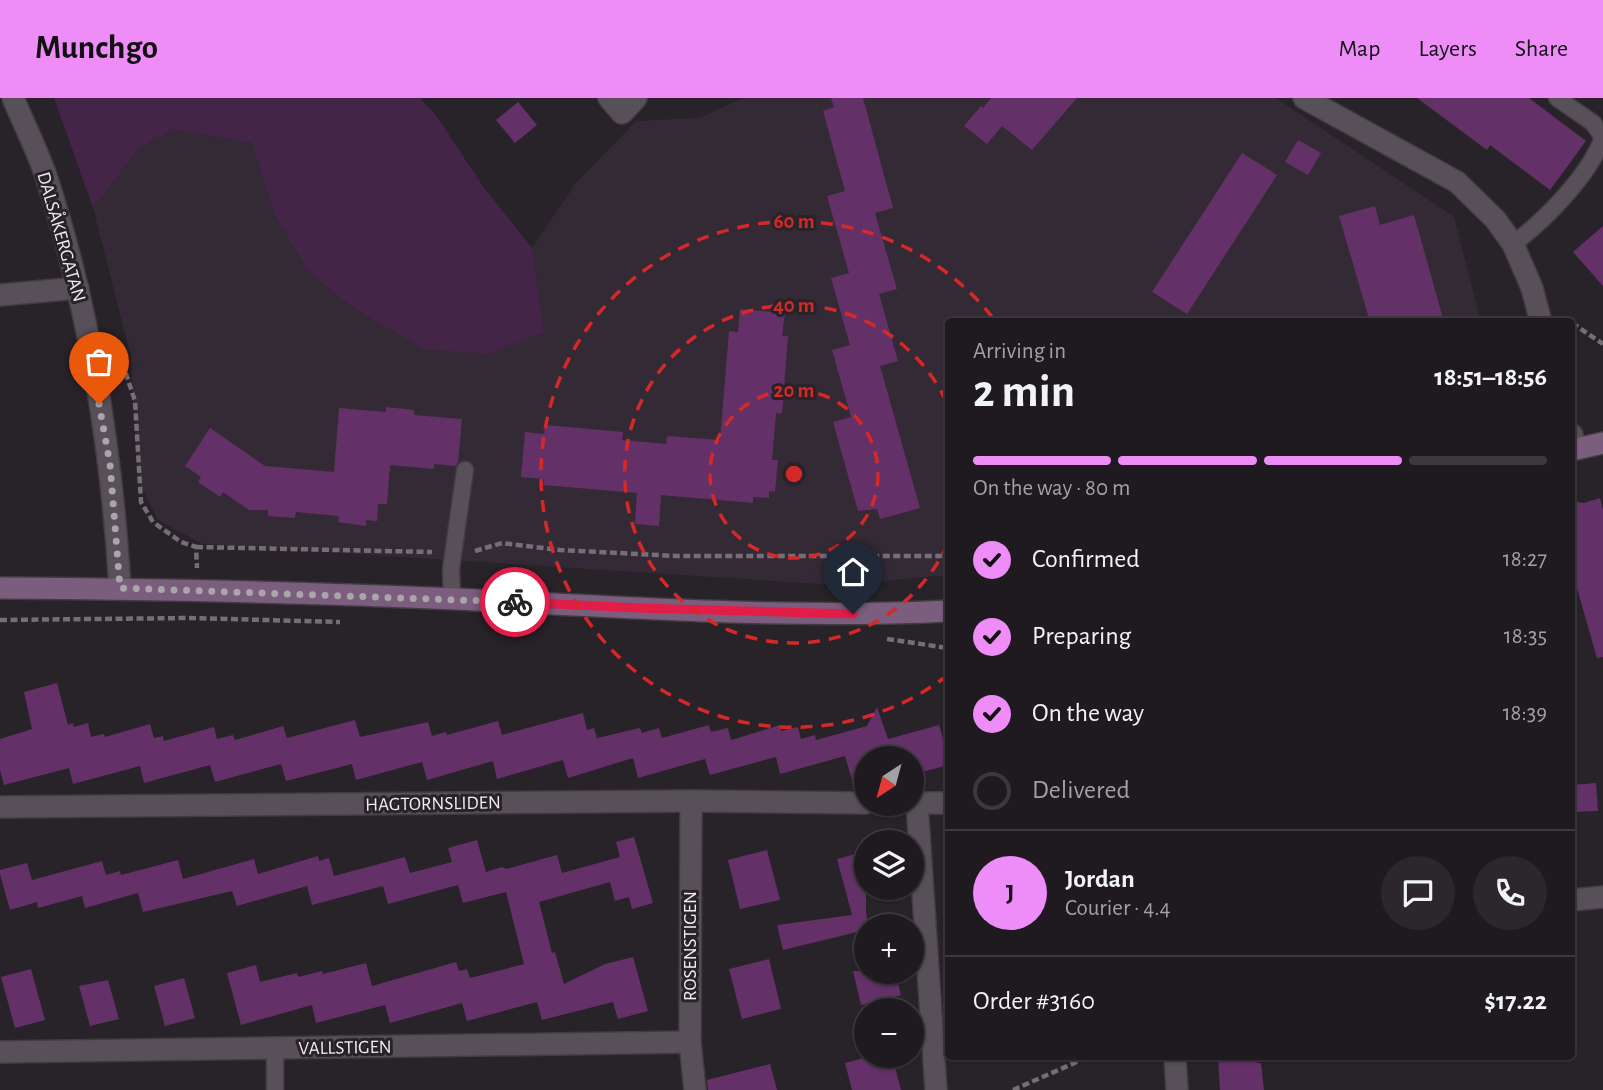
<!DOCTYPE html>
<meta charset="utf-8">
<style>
:root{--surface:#1e1a1f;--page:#2b272c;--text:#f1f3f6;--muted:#a1a1a4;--line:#3c383d;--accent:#ee8cf8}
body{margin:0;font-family:"Alegreya Sans",sans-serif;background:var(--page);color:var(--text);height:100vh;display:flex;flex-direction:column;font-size:26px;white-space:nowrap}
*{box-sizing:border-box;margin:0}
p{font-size:23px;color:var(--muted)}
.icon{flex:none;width:38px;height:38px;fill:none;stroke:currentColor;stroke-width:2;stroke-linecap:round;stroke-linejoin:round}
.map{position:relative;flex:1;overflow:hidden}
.details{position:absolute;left:945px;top:220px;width:630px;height:742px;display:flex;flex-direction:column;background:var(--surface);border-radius:7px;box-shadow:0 2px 5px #0004,0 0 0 2px var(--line)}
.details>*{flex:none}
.needle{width:46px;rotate:216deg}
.buttons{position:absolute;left:854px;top:648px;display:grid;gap:14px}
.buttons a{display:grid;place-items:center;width:70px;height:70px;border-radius:50%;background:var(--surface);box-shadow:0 2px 5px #0004,0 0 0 2px var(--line);font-size:35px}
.pin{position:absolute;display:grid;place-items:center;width:60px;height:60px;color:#fff;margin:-72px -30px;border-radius:50% 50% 50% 0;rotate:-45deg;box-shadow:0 0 7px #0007}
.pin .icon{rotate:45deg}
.courier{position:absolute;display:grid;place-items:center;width:70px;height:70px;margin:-35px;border:5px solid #e11d48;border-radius:50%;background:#fff;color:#222;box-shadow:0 2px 9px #0007}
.summary em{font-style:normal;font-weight:700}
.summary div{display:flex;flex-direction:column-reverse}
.summary{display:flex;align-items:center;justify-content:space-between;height:119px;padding:0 28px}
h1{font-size:46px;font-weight:700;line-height:52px}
.bar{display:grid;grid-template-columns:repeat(4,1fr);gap:10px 7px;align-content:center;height:84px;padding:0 28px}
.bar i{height:9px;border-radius:5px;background:var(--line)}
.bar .on{background:var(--accent)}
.bar p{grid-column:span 4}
.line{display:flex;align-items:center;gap:18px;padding:0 28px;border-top:2px solid var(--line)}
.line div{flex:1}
.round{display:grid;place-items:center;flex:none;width:74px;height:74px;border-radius:37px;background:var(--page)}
ol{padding:0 28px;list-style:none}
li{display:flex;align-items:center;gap:21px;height:77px}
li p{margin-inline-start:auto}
li .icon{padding:7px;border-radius:50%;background:var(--accent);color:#111;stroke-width:4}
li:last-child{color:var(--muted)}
li i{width:38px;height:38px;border:4px solid var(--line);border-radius:50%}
header{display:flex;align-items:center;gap:42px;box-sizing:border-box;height:98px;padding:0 35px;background:var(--accent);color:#111}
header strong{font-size:33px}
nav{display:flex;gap:38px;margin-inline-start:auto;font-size:24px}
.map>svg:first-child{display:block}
</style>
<header>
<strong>Munchgo</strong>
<nav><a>Map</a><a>Layers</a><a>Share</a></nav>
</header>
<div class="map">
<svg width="1603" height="992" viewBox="0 0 1603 992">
<rect width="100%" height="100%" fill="#282229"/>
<polygon fill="#342a35" points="743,0 1276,0 1454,119 1481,224 948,224 948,477 837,487 202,446 158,422 138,382 131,259 93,110 140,49 175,32 252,45 276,120 308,173 348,206 544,234 532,150 576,85 636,23 700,20"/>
<polygon fill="#442548" points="54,0 420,0 436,17 482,87 532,150 544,234 489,256 424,251 348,206 308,173 276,120 252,45 175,32 140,49 93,110"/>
<g fill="#633168">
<polygon points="831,0 863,0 893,110 875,115 897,191 879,196 898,263 880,268 920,410 880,421 877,411 858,413 833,324 851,319 832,252 850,247 831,180 849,175 827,98 845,93 823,13 834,9"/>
<polygon points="991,0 1077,0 1032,52 1002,28 987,46 964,28 981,8 983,10"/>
<polygon points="1417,0 1529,0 1586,43 1550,92 1490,47 1487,52"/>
<polygon points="518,4 537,27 515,45 496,22"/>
<polygon points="1298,42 1321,55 1308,77 1285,64"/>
<polygon points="1242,55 1277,77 1187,216 1152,194"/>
<polygon points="1375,108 1380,127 1414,117 1444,224 1370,224 1339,118"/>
<polygon points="1603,128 1603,188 1573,154"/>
<polygon points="740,211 785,215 782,238 788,238 782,316 776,315 772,362 778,362 775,394 769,393 769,400 753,399 753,405 661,397 659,428 635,426 637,395 543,387 544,381 521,379 525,334 544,336 545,327 623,334 622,342 666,346 667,338 720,342 729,233 738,234"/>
<polygon points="386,309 414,312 414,317 462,321 458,364 456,368 434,366 434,371 390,367 387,406 378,406 377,423 366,422 366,428 338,424 339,418 296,414 295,420 268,418 268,412 249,412 223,394 220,399 198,384 201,379 185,368 210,330 265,368 334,374 339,310 386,314"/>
<polygon points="1600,400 1603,412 1603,559 1597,560 1572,473 1572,403 1584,405"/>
<polygon points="57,585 68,627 73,625 74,629 88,625 91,639 104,636 105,639 150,626 154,640 163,638 164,643 214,629 217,641 233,637 235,642 283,628 287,640 355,622 360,639 428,624 432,638 446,634 447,637 498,623 502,637 583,615 587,632 594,630 597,640 640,630 642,635 659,630 662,640 709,627 711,634 728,630 731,642 780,627 781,633 798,629 801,641 815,637 816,642 867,628 877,609 888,641 939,627 944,644 948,643 948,667 922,674 918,660 866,660 866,692 855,692 845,658 780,676 776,659 710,677 705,661 638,680 633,660 568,680 563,662 497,681 493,663 427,682 422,664 356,682 352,666 286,683 281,666 215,684 210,667 144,685 140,668 73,686 69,670 4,687 0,672 0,641 32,631 24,594"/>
<polygon points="1596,685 1598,713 1572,714 1572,687"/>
<polygon points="634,739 653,805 632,811 629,799 615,803 610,784 539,804 552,855 555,854 564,886 605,866 633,859 648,913 618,921 613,904 542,922 537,904 467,923 462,905 390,925 385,907 316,925 312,907 241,927 227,875 256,867 260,884 297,875 298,879 322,873 323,876 366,865 372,888 456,864 459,873 467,871 470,880 524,866 506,794 463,805 458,787 388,806 383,788 312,807 307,788 237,808 232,793 143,814 138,795 85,810 82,798 38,810 37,804 10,812 0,776 0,772 27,765 32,782 102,763 106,777 120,773 121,777 178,762 183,781 254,761 258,776 318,758 319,763 329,760 334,778 405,759 410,775 452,764 448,750 477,742 486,774 502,769 506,771 557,757 562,775 620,759 616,744"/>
<polygon points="767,752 780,802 740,811 728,762"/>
<polygon points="866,753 866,815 869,828 866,828 866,842 859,843 857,834 783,852 777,827 852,817 837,761"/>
<polygon points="769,861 781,911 742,921 729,871"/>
<polygon points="31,871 45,922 15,930 1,879"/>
<polygon points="853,873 895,873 901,897 861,907"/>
<polygon points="184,880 195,920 165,928 154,888"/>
<polygon points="108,882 119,921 90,928 79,888"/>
<polygon points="875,957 892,957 901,992 852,992 845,965"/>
<polygon points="1218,959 1257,959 1257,965 1261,965 1264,992 1220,992"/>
<polygon points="770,966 777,992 708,992 707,982"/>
</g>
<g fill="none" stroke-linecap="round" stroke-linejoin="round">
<g stroke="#423c42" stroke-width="19">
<g id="lane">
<polyline points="1557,0 1593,25 1603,39"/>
<path d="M1513,146C1545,122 1590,77 1603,39"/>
<polyline points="452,501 451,471 465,372"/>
<polyline points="275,992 275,952"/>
</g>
</g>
<g stroke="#423c42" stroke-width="24">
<g id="street">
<path d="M13,0C24,26 37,52 46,78C89,208 112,354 120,490"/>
<polyline points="609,0 622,15 636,0"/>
<polyline points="1304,0 1457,84 1495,121 1513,146 1532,190 1541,224"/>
<polyline points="0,197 78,190"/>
<polyline points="1572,337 1576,351"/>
<polyline points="691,703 690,944 695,992"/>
<polyline points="912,705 948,705"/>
<polyline points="917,705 936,992"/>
<polyline points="0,709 691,703 866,705"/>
<polyline points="1572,802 1603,799"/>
<polyline points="0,954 690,944"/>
<polyline points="1175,959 1177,992"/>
</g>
</g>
<g stroke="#423c42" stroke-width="24">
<g id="secondary">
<polyline points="1572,352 1603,345"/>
<path d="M0,490C152,491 304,494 456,501C619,509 785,521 948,513"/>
</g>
</g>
<g stroke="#756f75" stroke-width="4.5" stroke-dasharray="7 3.5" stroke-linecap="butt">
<polyline points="1572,225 1603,246"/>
<polyline points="119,255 135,303 141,404 153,424 181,444 196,449 197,470"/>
<polyline points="196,449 432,454"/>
<polyline points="475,453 502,445 560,452 676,458 948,458"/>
<polyline points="0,522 190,520 340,524"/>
<polyline points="887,541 948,550"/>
<polyline points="1013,992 1088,959"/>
</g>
<use href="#lane" stroke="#575058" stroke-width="16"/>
<use href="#street" stroke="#575058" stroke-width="21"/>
<use href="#secondary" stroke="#7b5d7e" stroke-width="21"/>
</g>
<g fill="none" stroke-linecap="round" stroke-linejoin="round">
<polyline stroke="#a9a5aa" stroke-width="7" stroke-dasharray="0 12.6" points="99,306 110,366 120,490 515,504"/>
<polyline stroke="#e11d48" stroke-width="9" points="515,504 638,510 853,516"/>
</g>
<g fill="none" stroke="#d62828" stroke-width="3.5" stroke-dasharray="12 9">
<circle cx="794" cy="376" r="84"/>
<path d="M948 445A169 169 0 1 1 948 307"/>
<path d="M948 577A253 253 0 1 1 996 224"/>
</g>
<g text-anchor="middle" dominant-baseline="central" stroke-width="6" stroke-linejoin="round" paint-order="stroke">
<g font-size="19" fill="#efebef" stroke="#282229">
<text transform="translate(61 139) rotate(74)">DALSÅKERGATAN</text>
<text transform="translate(433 706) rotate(-1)">HAGTORNSLIDEN</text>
<text transform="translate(690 848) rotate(-90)">ROSENSTIGEN</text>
<text transform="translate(345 950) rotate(-1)">VALLSTIGEN</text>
</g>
</g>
<circle cx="794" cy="376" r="10" fill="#d62828" stroke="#282229" stroke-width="3.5"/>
<g font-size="21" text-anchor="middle" font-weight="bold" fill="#d62828" stroke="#282229" stroke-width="6" stroke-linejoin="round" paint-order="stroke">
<text x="794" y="130">60 m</text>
<text x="794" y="214">40 m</text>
<text x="794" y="299">20 m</text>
</g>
</svg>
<div class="buttons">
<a><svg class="needle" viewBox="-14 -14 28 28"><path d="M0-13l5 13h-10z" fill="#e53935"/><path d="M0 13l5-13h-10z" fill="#a1a1a4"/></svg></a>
<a><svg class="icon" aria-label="layers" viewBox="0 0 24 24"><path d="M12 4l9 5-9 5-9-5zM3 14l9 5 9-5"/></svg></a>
<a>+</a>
<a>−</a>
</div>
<div class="pin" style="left:99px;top:306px;background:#ea580c"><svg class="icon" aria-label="bag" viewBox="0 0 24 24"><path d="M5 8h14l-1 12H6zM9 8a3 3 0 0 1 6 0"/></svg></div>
<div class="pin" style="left:853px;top:516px;background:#1f2937"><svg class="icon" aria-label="home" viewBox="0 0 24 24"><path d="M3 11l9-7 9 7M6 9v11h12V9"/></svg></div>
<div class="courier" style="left:515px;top:504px"><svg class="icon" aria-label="bike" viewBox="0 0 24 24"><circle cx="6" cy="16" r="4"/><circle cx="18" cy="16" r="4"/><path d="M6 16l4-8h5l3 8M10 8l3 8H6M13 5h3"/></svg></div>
<section class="details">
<div class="summary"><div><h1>2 min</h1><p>Arriving in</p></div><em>18:51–18:56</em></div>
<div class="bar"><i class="on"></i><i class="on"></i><i class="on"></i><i></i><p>On the way · 80 m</p></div>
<ol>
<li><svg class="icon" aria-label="check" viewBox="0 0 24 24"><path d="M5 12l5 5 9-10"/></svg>Confirmed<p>18:27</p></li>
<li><svg class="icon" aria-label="check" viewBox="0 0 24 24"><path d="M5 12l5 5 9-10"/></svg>Preparing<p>18:35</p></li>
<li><svg class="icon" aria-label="check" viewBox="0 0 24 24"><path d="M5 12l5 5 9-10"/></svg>On the way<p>18:39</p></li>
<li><i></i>Delivered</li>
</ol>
<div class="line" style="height:126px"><b class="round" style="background:var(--accent);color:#111">J</b><div><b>Jordan</b><p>Courier · 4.4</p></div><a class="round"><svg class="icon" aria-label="chat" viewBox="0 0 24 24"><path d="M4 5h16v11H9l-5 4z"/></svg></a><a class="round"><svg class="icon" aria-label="phone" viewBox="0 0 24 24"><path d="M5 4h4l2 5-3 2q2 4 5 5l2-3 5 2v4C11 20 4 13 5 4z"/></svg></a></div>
<div class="line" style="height:91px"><div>Order #3160</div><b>$17.22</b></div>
</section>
</div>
